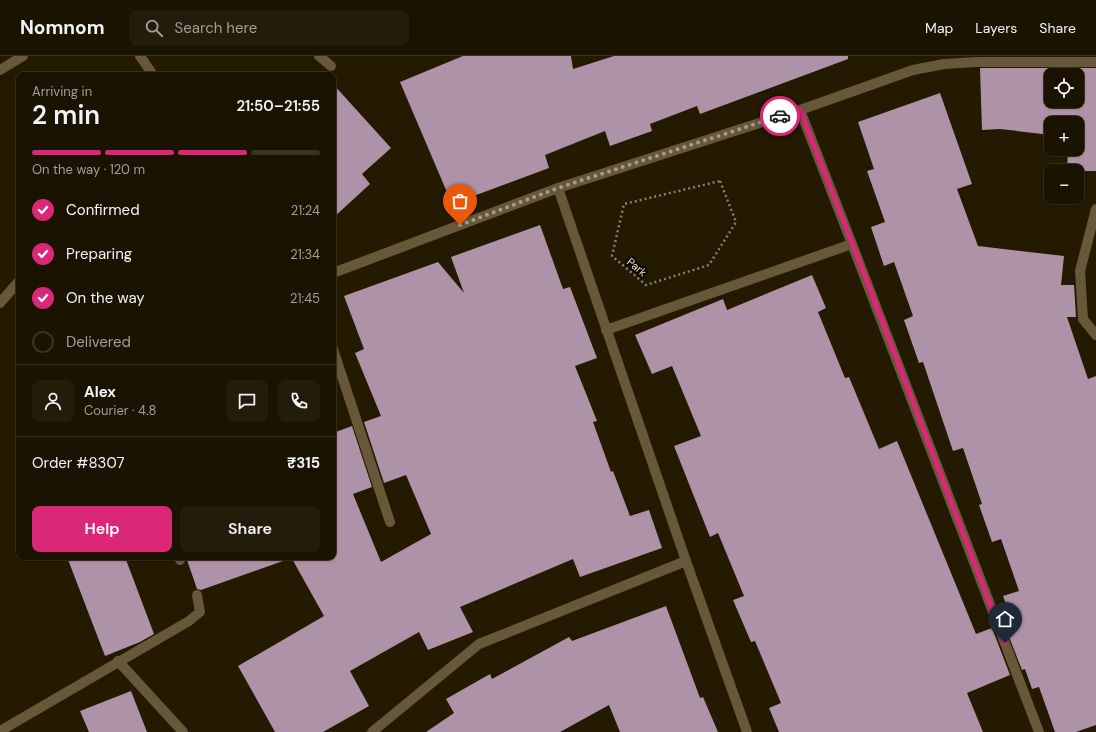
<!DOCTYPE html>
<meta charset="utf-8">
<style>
:root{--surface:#1b1301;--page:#241c0b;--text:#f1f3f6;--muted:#a09e99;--line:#393223;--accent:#db2777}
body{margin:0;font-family:"DM Sans",sans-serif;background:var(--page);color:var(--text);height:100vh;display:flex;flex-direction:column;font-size:15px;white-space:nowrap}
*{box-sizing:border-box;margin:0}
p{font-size:13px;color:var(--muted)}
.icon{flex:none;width:22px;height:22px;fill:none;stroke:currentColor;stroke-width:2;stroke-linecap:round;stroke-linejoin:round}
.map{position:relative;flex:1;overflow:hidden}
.panel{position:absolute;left:16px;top:16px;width:320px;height:488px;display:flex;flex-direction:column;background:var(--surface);border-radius:8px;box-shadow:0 1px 3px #0004,0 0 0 1px var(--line)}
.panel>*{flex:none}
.buttons{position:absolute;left:1044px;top:12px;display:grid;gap:8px}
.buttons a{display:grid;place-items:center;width:40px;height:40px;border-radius:8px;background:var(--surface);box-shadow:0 1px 3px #0004,0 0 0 1px var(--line);font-size:20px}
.pin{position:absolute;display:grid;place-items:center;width:34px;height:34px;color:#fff;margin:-41px -17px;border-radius:50% 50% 50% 0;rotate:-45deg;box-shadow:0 0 4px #0007}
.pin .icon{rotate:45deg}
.courier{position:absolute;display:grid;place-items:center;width:40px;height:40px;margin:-20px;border:3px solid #db2777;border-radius:50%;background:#fff;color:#222;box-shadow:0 1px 5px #0007}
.headline em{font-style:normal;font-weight:600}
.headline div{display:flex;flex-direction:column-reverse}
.headline{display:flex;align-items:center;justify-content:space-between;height:68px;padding:0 16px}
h1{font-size:26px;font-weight:600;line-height:30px}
.bar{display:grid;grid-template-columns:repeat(4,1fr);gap:6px 4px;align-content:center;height:48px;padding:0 16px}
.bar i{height:5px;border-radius:3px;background:var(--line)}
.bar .on{background:var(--accent)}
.bar p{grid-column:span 4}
.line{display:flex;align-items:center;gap:10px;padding:0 16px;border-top:1px solid var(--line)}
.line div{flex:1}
.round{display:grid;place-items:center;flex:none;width:42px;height:42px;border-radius:8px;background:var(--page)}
ol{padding:0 16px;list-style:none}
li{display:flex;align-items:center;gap:12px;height:44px}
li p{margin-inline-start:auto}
li .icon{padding:4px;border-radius:50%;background:var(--accent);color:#fff;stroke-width:4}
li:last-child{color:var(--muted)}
li i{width:22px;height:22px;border:2px solid var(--line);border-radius:50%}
.button{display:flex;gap:8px;margin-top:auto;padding:8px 16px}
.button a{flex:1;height:46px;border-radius:8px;background:var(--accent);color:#fff;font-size:16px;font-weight:600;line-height:46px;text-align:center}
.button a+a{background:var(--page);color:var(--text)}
header{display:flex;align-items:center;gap:24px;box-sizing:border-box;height:56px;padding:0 20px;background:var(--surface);border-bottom:1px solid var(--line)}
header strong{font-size:19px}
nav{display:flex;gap:22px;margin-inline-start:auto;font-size:14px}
.search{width:280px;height:36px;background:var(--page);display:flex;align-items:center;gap:10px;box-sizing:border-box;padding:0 14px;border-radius:8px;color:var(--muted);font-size:15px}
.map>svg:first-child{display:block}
</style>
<header>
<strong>Nomnom</strong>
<div class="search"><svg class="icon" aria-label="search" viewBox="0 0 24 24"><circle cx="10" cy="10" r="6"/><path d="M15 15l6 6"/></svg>Search here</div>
<nav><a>Map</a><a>Layers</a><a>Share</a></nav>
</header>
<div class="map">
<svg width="1096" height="676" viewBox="0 0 1096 676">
<rect width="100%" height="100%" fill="#241901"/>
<g fill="#ad92a8" fill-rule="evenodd">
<polygon points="463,0 571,0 573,13 614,0 848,0 848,3 700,58 697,50 650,68 652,75 610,90 605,75 545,99 549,112 452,148 400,26"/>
<path d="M980,12H1096V115H1067L1068,93H1077V67H1051V79L1000,73L982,74ZM1051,19H1077V45H1051Z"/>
<polygon points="333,28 391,92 362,118 370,128 333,162"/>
<polygon points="940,37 972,128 957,133 978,190 1064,200 1061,229 1074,229 1076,261 1067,261 1088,323 1096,320 1096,669 1076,676 1055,676 1039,631 1032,633 1025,613 1022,614 1004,568 1012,565 1003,540 1019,535 1001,483 992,486 979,449 982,448 963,392 953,395 923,306 919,307 904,264 913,260 894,206 884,210 871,171 885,166 867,115 874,113 858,66"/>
<polygon points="540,169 563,233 570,231 597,302 575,310 597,365 593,366 611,416 613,415 630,460 649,454 662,492 580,521 573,503 460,551 473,576 428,594 419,576 350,615 369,650 323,676 275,676 238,610 324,560 291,501 333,501 333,377 352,370 372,431 353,438 381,506 431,478 406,419 384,427 364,366 381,360 355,297 364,293 344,240 438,206 464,237 451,201"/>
<polygon points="812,219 826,252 818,256 845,322 849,321 879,393 897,385 976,578 992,572 1010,619 967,637 983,676 779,676 769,652 781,647 755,585 751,586 733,544 744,540 718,477 710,481 674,390 701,380 672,310 652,318 635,279 723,243 727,254"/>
<polygon points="67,501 125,501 154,578 140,586 105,600"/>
<polygon points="186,501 282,501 283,505 201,534 197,533"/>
<polygon points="666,550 700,642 703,641 718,676 620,676 609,649 560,676 426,676 454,657 446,643 490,618 492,623 569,581 572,585"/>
<polygon points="131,635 147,676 89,676 80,655"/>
</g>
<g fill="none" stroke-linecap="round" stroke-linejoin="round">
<polygon stroke="#89806d" stroke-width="2.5" stroke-dasharray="2 3" stroke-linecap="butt" points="720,125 736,166 709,209 646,229 612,200 624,148"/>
<g stroke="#675839" stroke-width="10">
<polyline points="140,0 153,19"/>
<polyline points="319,0 331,10"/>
<polyline points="0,14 23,0"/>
<polyline points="800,54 852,188 1039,676"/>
<polyline points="558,132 686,505 747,676"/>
<polyline points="1096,153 1080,215 1083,263 1096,279"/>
<polyline points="333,217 558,132 800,54 913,14 944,8 977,6 1096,6"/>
<polyline points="0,247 19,225"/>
<polyline points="606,274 852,188"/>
<polyline points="333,293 390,466"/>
<polyline points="179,501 180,504"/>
<polyline points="118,605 183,676"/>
<polyline points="0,675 189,565 200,556 197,539"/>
<polyline points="372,676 479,588 686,505"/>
</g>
</g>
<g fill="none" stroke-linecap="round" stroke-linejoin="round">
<polyline stroke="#a59c8a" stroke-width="4" stroke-dasharray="0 7.2" points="460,169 558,132 780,60"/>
<polyline stroke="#db2777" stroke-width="5" points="780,60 800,54 858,202 1005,587"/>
</g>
<g text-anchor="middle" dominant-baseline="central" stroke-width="4" stroke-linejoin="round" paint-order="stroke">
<g font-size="11" fill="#eae2d3" stroke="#0a0601">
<text transform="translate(637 211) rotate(40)">Park</text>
</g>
</g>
</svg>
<div class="buttons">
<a><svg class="icon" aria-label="locate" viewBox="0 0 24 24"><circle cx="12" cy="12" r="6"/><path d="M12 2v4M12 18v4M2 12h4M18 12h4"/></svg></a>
<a>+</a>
<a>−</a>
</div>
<div class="pin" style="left:460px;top:169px;background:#ea580c"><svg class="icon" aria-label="bag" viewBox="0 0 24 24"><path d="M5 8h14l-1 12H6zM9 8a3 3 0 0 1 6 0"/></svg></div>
<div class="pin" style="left:1005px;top:587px;background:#1f2937"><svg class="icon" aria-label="home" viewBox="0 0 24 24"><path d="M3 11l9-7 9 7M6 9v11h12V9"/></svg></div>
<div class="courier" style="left:780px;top:60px"><svg class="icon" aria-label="car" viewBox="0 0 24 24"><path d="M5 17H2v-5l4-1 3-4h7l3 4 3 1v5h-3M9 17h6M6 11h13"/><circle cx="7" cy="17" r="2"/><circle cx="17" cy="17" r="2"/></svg></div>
<section class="panel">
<div class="headline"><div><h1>2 min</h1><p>Arriving in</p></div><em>21:50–21:55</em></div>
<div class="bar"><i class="on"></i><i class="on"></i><i class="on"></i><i></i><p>On the way · 120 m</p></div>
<ol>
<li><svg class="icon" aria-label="check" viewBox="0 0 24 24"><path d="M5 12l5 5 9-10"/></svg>Confirmed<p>21:24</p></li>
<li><svg class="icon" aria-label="check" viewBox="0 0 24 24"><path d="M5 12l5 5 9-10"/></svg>Preparing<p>21:34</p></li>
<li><svg class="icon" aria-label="check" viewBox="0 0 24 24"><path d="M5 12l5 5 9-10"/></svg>On the way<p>21:45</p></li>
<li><i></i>Delivered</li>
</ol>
<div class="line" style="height:72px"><a class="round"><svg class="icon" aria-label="person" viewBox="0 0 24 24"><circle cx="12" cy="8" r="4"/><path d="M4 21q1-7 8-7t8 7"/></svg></a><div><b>Alex</b><p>Courier · 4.8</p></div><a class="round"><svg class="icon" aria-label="chat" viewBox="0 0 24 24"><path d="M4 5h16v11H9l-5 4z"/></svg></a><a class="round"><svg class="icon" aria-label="phone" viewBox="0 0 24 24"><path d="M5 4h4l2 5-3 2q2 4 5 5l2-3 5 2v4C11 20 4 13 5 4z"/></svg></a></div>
<div class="line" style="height:52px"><div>Order #8307</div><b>₹315</b></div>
<div class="button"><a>Help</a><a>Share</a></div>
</section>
</div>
